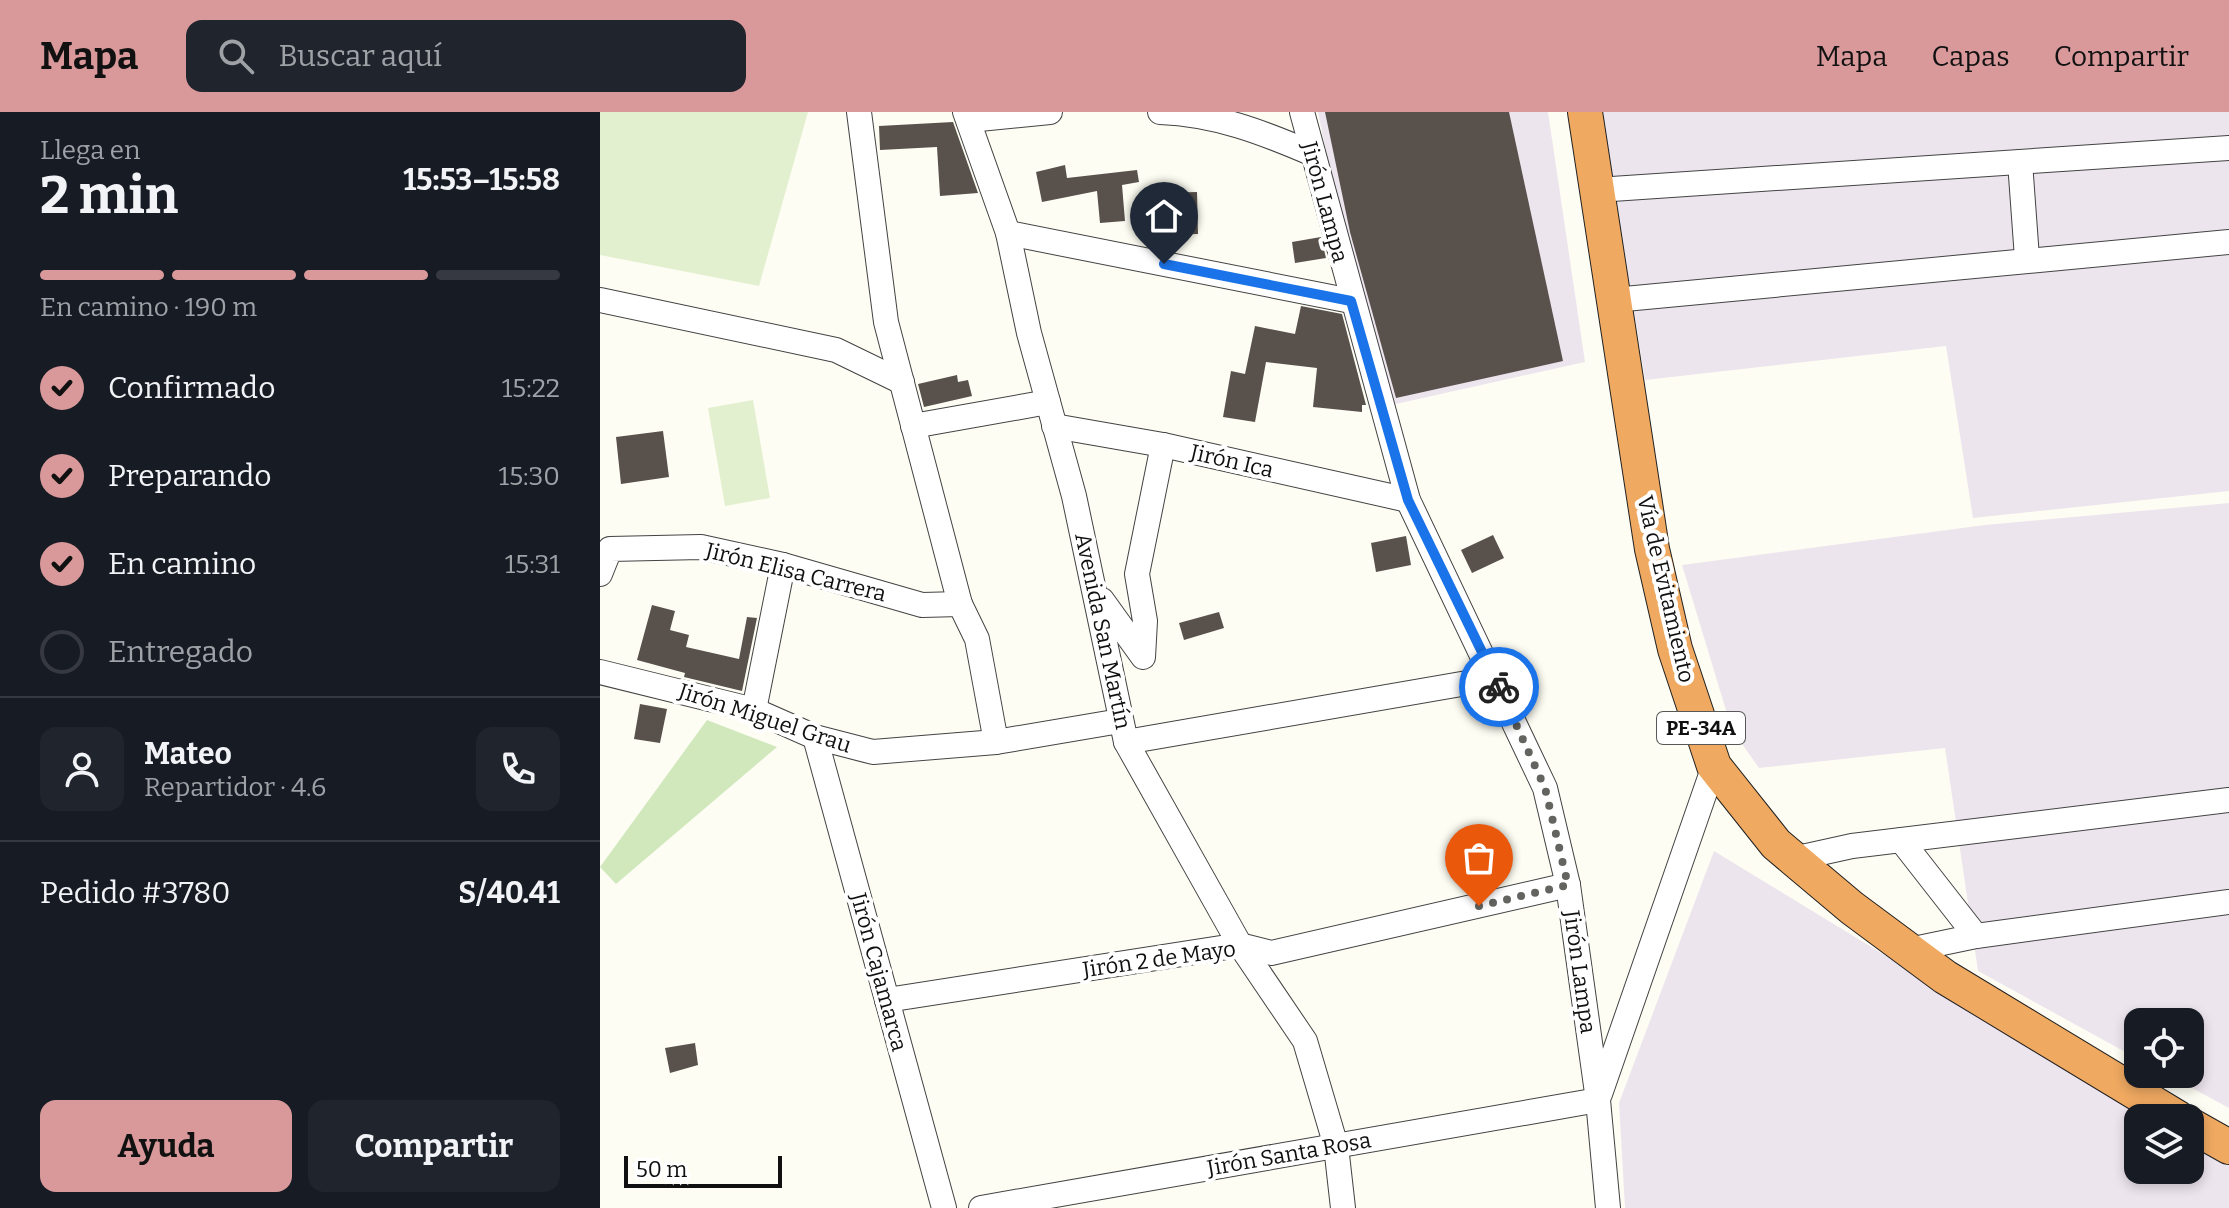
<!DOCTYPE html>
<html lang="es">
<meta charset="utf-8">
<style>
:root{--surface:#171b24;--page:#20242c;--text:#f1f3f6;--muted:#9ea1a6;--line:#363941;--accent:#d9999b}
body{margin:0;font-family:Bitter,serif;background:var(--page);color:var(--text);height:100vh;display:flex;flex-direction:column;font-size:30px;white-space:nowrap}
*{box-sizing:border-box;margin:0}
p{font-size:26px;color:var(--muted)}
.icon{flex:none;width:44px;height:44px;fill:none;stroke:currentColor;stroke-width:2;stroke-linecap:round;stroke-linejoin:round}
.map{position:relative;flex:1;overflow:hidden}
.panel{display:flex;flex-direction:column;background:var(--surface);width:600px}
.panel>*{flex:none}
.fabs{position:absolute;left:1524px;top:896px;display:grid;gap:16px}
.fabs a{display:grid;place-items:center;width:80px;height:80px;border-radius:16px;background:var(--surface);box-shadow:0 4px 12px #0003;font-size:40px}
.scale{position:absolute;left:24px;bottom:20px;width:158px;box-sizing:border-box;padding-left:8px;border:4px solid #101010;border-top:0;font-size:22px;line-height:28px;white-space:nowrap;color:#101010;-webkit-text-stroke:6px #fff;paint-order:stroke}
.pin{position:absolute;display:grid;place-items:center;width:68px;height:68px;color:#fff;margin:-82px -34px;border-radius:50% 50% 50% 0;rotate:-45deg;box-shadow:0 0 8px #0007}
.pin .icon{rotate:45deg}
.courier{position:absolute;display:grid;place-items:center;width:80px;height:80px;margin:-40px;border:6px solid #1a73e8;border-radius:50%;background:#fff;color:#222;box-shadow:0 2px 10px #0007}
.overview em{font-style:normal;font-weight:700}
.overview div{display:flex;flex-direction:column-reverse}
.overview{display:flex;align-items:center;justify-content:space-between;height:136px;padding:0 40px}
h1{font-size:52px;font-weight:700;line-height:60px}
.bar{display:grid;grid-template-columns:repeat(4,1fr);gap:12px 8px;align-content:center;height:96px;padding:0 40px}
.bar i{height:10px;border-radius:6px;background:var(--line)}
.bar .current{background:var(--accent)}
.bar p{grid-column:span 4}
.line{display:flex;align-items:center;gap:20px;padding:0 40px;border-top:2px solid var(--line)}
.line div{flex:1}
.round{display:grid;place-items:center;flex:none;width:84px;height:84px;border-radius:16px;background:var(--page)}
ol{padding:0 40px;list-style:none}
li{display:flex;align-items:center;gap:24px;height:88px}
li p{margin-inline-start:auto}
li .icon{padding:8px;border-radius:50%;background:var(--accent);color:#111;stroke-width:4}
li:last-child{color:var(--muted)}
li i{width:44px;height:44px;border:4px solid var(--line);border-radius:50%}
.primary-button{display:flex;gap:16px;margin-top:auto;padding:16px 40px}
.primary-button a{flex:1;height:92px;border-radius:16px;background:var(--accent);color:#111;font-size:32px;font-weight:700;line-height:92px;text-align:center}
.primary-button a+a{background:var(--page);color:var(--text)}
header{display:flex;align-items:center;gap:48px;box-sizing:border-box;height:112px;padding:0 40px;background:var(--accent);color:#111}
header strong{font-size:38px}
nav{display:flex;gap:44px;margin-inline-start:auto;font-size:28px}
.search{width:560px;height:72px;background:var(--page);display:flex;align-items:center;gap:20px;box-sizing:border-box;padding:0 28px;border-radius:16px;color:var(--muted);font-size:30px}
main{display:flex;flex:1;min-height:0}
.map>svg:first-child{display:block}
</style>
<header>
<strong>Mapa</strong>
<div class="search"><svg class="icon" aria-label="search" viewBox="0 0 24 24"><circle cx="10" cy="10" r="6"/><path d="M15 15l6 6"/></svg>Buscar aquí</div>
<nav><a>Mapa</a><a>Capas</a><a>Compartir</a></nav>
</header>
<main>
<section class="panel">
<div class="overview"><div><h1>2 min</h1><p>Llega en</p></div><em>15:53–15:58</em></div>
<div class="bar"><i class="current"></i><i class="current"></i><i class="current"></i><i></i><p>En camino · 190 m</p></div>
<ol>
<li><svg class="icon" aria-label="check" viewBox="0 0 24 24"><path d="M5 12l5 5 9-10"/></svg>Confirmado<p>15:22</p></li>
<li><svg class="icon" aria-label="check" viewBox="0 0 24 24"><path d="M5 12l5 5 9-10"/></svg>Preparando<p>15:30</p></li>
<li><svg class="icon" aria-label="check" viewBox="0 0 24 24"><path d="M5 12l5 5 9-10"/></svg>En camino<p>15:31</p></li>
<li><i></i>Entregado</li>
</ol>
<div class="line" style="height:144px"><a class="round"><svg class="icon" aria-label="person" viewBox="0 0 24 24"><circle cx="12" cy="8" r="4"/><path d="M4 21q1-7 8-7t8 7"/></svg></a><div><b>Mateo</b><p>Repartidor · 4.6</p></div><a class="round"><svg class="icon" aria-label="phone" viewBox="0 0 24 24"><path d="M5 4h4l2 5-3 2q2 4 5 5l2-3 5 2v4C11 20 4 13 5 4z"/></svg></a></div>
<div class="line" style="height:104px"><div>Pedido #3780</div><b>S/40.41</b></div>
<div class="primary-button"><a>Ayuda</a><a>Compartir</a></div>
</section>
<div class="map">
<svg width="1629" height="1096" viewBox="0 0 1629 1096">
<rect width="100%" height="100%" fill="#fefdf3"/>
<g fill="#ede5ee">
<polygon points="718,0 948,0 985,250 778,296"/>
<polygon points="1002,0 1629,0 1629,379 1373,406 1346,234 1045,268"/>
<polygon points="1629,391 1629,996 1566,962 1590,962 1590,910 1538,910 1538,947 1378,859 1345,636 1159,656 1132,618 1082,453 1385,413"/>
<polygon points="1114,739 1552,1006 1538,1006 1538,1058 1590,1058 1590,1029 1629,1053 1629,1096 1025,1096 1019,991"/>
</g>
<polygon fill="#d1e8bd" points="107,608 177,635 16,772 0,755"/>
<g fill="#e3f0cf">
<polygon points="0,0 208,0 159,174 0,143"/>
<polygon points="153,288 170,386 125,394 108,296"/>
</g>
<g fill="#58514c">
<polygon points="725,0 909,0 963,249 796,286 750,120"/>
<polygon points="353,10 378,81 340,84 337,35 280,38 279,14"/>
<polygon points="465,53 467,66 537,58 539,70 522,73 525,109 500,111 497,79 442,90 436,60"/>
<polygon points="597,80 598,122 562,123 561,81"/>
<polygon points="721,125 726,146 695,151 692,130"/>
<polygon points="701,194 742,202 766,293 762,293 762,300 713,295 717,256 666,250 655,310 623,305 631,259 645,262 655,214 695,222"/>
<polygon points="357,263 358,270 368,268 372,284 324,295 318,272"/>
<polygon points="63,319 69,365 21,372 16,325"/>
<polygon points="893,423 904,446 872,461 861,438"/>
<polygon points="806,424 811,453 776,460 771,431"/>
<polygon points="52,493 75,499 70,518 89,523 86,535 139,547 147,505 157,506 142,579 84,565 85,561 37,548"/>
<polygon points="619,500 624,516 584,528 579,511"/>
<polygon points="40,592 67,597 60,631 34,627"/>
<polygon points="95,931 98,953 70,961 65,936"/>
</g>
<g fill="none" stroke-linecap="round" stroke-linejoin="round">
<g stroke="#434343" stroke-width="26">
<g id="minor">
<polyline points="259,0 286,210 360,492 377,527 396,630"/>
<polyline points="365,0 408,121 429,221 474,384 526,630 640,833 705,929 736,1034 743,1096"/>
<path d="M560,0C615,2 662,20 713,42"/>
<polyline points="702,0 808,388 945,676 968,773 998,988 1008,1096"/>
<polyline points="369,8 450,0"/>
<polyline points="1420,50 1427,146"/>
<polyline points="997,78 1629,36"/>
<polyline points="408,121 751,189"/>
<polyline points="0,188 236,238 302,270"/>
<polyline points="1014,188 1629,130"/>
<polyline points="313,314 448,290"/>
<polyline points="454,314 563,333 808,388"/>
<polyline points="0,462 10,437 101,435 183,453 322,493 360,492"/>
<polyline points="502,488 543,545 545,509 537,462 563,333"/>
<polyline points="0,560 154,598 215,625 273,640 396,630 520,609"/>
<polyline points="154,598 183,453"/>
<polyline points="215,625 344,1096"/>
<polyline points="526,630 896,566"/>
<polyline points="1301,728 1376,824"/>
<polyline points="1193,747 1252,734 1629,688"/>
<polyline points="1309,838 1376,824 1629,790"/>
<polyline points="287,888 640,833 671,841 968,773"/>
<polyline points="1000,982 1114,654"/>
<polyline points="381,1096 998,988"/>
</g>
</g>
<g stroke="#212121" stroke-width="36">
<g id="highway">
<polyline points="985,0 1052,437 1075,537 1114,654 1176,732 1252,796 1345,865 1578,1006"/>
<polyline points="1590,1013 1629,1035"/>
</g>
</g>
<use href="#minor" stroke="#fff" stroke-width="24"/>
<use href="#highway" stroke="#efa961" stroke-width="34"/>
</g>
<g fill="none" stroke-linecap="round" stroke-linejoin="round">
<polyline stroke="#63635f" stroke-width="8" stroke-dasharray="0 14.4" points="879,794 968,773 945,676 899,575"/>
<polyline stroke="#1a73e8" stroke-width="10" points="564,152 751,189 808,388 899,575"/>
</g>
<g text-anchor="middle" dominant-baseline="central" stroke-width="8" stroke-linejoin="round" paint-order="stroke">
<rect fill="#fff" stroke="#585858" stroke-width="2" x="1057" y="600" width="88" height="32" rx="6"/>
<g font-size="20" font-weight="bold" fill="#101010">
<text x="1101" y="616">PE-34A</text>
</g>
<g font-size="22" fill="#101010" stroke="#fff">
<text transform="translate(725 90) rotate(75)">Jirón Lampa</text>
<text transform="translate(632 349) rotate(13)">Jirón Ica</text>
<text transform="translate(196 460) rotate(14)">Jirón Elisa Carrera</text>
<text transform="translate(1066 477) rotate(77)">Vía de Evitamiento</text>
<text transform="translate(503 519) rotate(78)">Avenida San Martín</text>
<text transform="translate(165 606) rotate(18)">Jirón Miguel Grau</text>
<text transform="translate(559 847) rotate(-8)">Jirón 2 de Mayo</text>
<text transform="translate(279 860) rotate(75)">Jirón Cajamarca</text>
<text transform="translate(980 860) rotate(82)">Jirón Lampa</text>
<text transform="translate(689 1042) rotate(-10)">Jirón Santa Rosa</text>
</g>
</g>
</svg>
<div class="fabs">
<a><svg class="icon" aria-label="locate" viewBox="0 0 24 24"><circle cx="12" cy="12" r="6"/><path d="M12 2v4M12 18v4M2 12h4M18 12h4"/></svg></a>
<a><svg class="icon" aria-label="layers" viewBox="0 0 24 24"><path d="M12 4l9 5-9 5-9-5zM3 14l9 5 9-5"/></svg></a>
</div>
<div class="scale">50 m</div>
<div class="pin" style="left:879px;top:794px;background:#ea580c"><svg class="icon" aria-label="bag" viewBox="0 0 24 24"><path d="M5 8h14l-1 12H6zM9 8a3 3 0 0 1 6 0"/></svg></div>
<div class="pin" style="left:564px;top:152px;background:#1f2937"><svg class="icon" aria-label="home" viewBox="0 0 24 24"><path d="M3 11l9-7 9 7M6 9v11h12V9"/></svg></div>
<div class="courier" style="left:899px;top:575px"><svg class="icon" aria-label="bike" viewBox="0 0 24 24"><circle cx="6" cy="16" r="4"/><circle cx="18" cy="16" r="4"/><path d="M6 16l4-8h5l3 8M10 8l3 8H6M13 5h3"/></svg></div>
</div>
</main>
